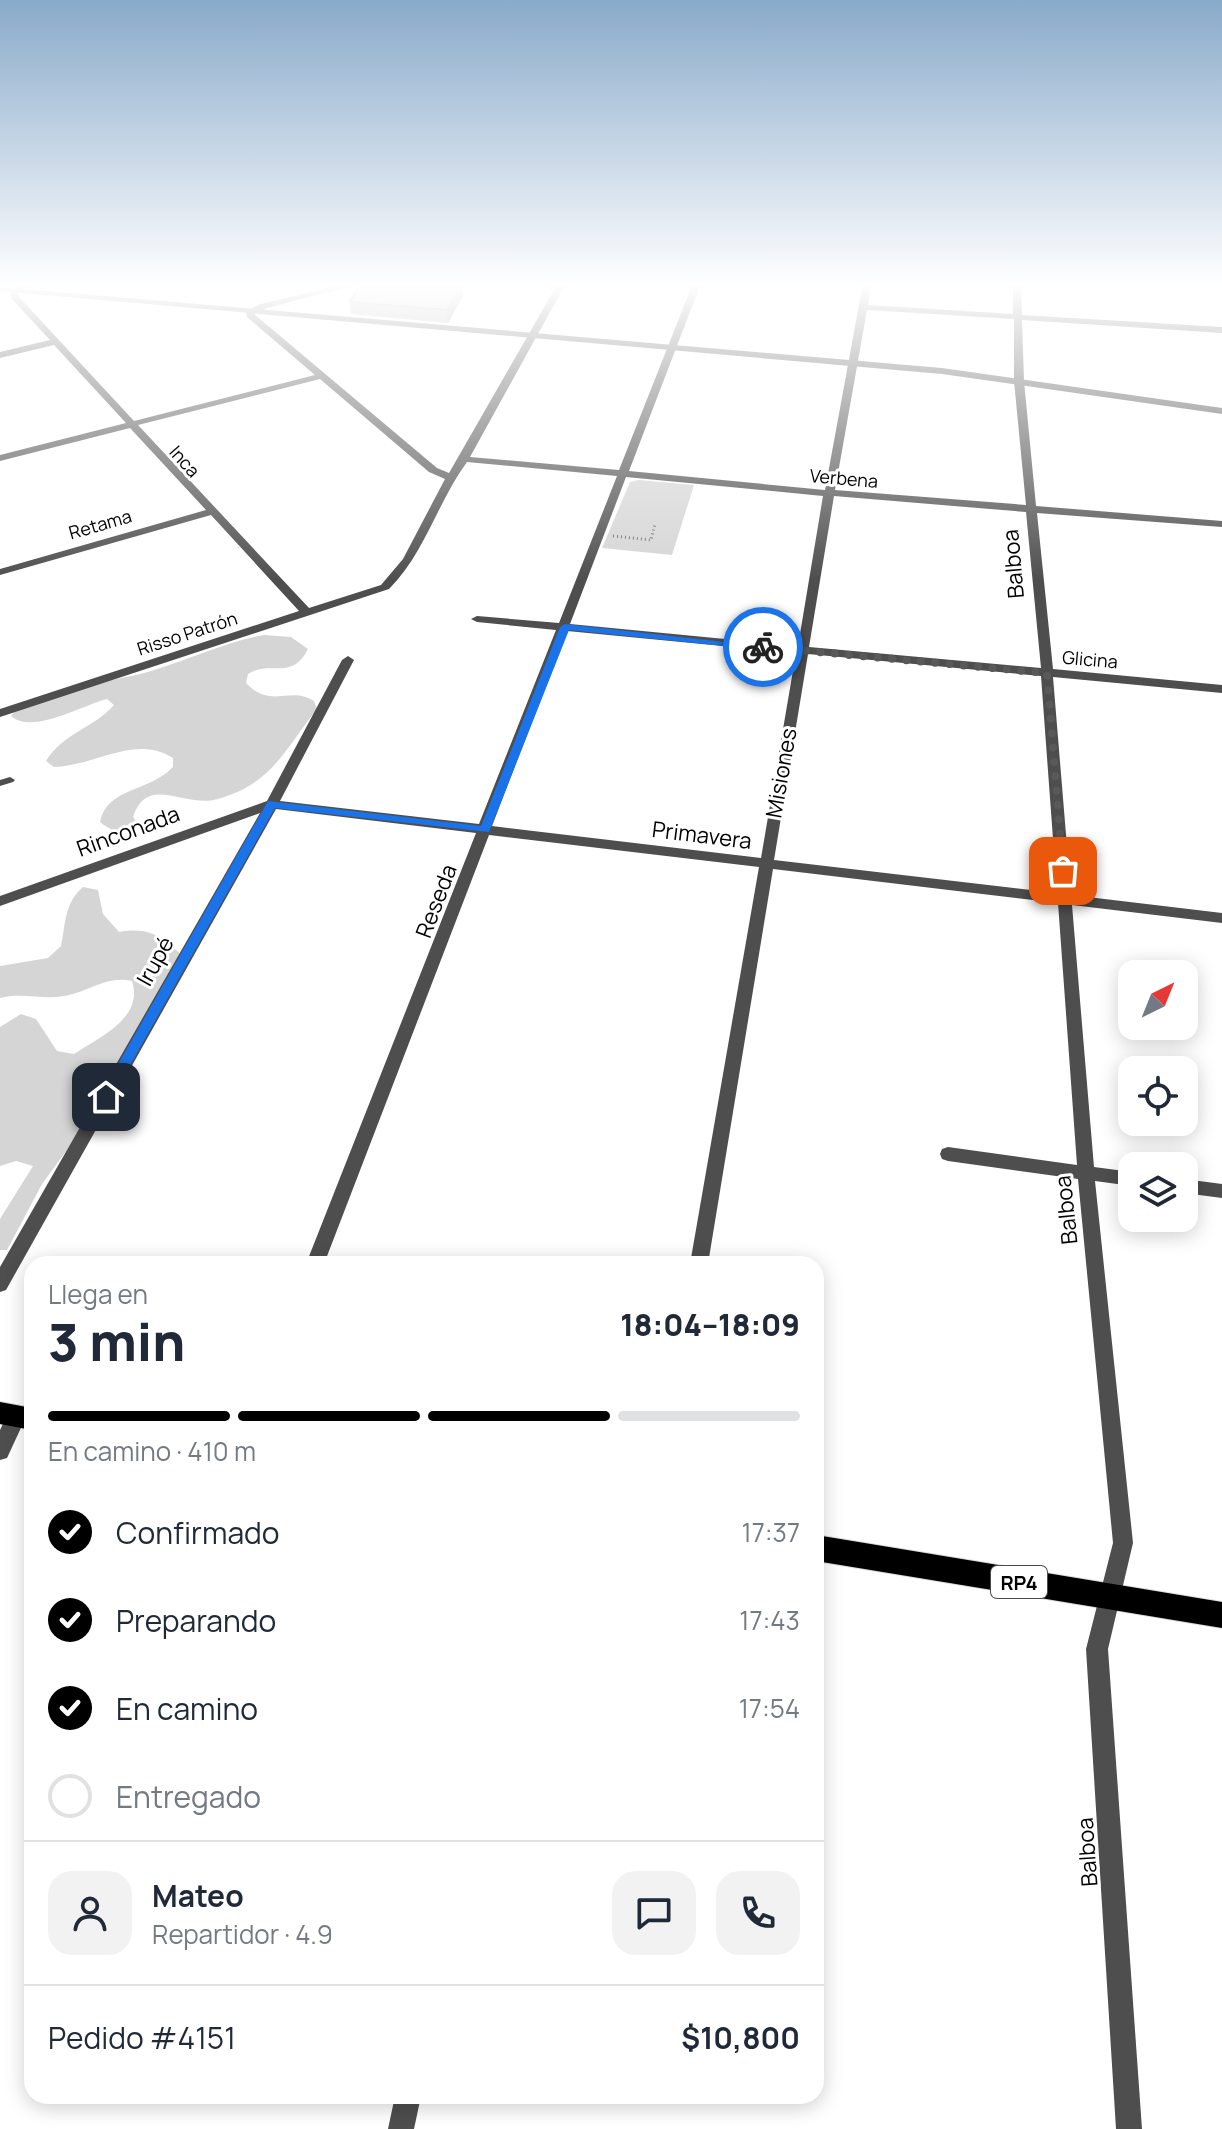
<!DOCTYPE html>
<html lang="es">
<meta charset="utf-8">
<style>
:root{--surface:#fff;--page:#f2f2f3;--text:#1f2937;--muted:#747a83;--line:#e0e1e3;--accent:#000}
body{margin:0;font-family:Manrope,sans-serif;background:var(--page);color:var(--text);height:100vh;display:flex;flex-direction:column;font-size:30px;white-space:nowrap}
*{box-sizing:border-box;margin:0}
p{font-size:26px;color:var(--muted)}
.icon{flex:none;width:44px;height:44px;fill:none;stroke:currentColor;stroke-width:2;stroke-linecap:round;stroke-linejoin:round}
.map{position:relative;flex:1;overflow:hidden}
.side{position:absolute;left:24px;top:1256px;width:800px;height:848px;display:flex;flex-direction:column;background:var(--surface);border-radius:24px;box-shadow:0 4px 20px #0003}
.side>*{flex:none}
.needle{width:52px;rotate:43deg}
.buttons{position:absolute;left:1118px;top:960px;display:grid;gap:16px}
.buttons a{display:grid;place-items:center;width:80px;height:80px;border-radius:16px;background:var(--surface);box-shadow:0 4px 20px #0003;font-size:40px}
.pin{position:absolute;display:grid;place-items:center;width:68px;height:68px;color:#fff;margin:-34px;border-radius:16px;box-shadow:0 4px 12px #0006}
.courier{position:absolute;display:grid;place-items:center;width:80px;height:80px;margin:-40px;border:6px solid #1a73e8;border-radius:50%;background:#fff;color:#222;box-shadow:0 2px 10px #0007}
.summary em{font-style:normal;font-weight:800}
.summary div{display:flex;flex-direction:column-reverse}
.summary{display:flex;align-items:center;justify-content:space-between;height:136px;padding:0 24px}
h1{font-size:52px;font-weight:800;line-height:60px}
.bar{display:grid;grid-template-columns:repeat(4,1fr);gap:12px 8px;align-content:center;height:96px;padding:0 24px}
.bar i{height:10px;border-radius:6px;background:var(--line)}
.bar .current{background:var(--accent)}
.bar p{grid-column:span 4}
.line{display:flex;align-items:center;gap:20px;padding:0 24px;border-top:2px solid var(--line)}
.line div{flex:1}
.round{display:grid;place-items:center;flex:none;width:84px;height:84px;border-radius:24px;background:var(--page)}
ol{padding:0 24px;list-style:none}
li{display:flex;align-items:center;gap:24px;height:88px}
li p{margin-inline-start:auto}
li .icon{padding:8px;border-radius:50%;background:var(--accent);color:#fff;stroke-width:4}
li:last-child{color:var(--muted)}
li i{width:44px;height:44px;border:4px solid var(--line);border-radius:50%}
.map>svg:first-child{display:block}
</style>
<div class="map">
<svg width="1222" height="2129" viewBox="0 0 1222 2129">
<rect width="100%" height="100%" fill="#fff"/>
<g fill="#d5d5d5">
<polygon points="639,480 694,485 672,555 602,548 630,482"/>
<path d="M264,635L291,637L308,649C291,682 271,659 248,674L246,683C271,710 290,685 314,701L317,709C285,749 272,784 218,799C184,809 148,773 133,817L139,826C123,833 115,834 100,822C107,787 150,792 173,767V758C135,734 98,765 54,767L46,761C63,733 94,728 114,705L107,699C83,705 32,735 11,716C32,688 117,682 151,671C189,660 225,642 264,635Z"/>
<path d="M83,887L98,890L103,914L119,932C154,926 162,939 188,960L75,1139L42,1184L7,1250H0V1219L33,1166L16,1161L0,1166V1027L21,1014L36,1019L57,1051L74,1054C100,1037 144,1018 132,981C107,975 89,992 64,996C43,1000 22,992 0,998V966L48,958L61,946C66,923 64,903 83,887Z"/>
</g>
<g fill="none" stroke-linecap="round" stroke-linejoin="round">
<g stroke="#dbdbdb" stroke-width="2">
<g id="primary">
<polygon points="0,1402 32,1408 32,1430 0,1424"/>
<polygon points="816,1535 1222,1602 1222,1628 816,1561"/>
</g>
</g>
<polyline stroke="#707070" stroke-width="3" stroke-dasharray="1 3" stroke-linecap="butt" points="613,536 651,540 655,524"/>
<polygon fill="#4e4e4e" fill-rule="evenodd" points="10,777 15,780 13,782 0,786 0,780"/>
<g fill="#4e4e4e" fill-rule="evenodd">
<path d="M27,283H40L18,291L19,297L134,421L315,375L247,317L246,311L261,304L348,283H363L267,308L254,314L437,468L449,473L558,283H566L470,457L619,470L693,283H701L629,471L825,490L863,283H871L868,305L1013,314V283H1021L1022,315L1222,327V333L1022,320L1024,381L1036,506L1222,521V527L1037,513L1053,669L1222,685V693L1053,677L1071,895L1222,913V923L1072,905L1094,1167L1132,1172V1186L1095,1181L1133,1543L1108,1649L1142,2129H1116L1086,1649L1113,1543L1078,1179L948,1161L942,1159L940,1154L942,1149L948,1147L1077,1165L1058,903L773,869L708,1264H690L759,867L489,835L324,1264H306L476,833L276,809L6,1290L0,1292V1267L260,813L0,906V896L267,801L342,660L348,656L354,660L280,801L479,824L556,630L477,622L471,619L477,616L559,623L617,476L467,462C437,503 425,553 389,589L0,717V709L299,611L211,515L0,575V569L206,510L130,428L0,461V455L126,423L54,345L0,358V352L50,340L11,298V288ZM867,310L1014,319V381L1026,505L835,490ZM320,379L429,472L445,479L403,559L381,585L309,608L138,425ZM626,477L823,496L798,646L570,624ZM834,496L1026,512L1041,668L809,647ZM567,631L796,653L761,858L492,826ZM808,654L1041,676L1057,893L774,860Z"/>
<polygon points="1184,1179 1222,1184 1222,1198 1184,1193"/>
<polygon points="16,1408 23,1411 26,1417 7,1458 0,1460 0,1430 9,1411"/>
<polygon points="395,2096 421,2096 414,2129 388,2129"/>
</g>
<polygon fill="#4e4e4e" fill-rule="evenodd" points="0,287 942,368 1222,408 1222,414 942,374 0,291"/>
<use href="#primary" fill="#000" fill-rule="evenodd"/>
</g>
<polygon fill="#a3a3a3" points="463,296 448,323 351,314 350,302"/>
<polygon fill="#858585" points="462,284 463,296 448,323 447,310"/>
<polygon fill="#bebebe" stroke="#858585" stroke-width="2" points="360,283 402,284 462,284 447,310 350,302"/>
<linearGradient id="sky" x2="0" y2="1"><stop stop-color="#89aaca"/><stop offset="0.49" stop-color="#fff"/><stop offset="1" stop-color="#fff" stop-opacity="0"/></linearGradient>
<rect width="1222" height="581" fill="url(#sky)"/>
<polygon fill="#1a73e8" points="565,624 768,647 763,650 569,630 489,832 275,808 110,1101 101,1101 101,1094 268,801 481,826 560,627"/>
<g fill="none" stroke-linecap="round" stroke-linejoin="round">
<polyline stroke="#595959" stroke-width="8" stroke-dasharray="0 14.4" points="763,647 1047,673 1063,871"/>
</g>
<g text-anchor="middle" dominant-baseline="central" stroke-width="6" stroke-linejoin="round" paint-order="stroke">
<g font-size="18" fill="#000" stroke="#fff">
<text transform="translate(185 461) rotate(48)">Inca</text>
<text transform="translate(844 478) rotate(5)">Verbena</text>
<text transform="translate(100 524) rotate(-16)">Retama</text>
<text transform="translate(187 633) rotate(-18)">Risso Patrón</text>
<text transform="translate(1090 659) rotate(5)">Glicina</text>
</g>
<rect fill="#fff" stroke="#4c4c4c" stroke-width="2" x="991" y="1566" width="56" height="32" rx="6"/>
<g font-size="20" font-weight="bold" fill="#000">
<text x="1019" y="1582">RP4</text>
</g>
<g font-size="22" fill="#000" stroke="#fff">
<text transform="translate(1013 564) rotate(-95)">Balboa</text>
<text transform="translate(781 773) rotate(-80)">Misiones</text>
<text transform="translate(128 831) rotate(-20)">Rinconada</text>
<text transform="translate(702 835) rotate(7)">Primavera</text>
<text transform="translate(436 901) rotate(-69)">Reseda</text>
<text transform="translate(155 961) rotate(-61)">Irupé</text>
<text transform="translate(1066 1210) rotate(-96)">Balboa</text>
<text transform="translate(1087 1852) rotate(-94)">Balboa</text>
</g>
</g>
</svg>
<div class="buttons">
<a><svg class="needle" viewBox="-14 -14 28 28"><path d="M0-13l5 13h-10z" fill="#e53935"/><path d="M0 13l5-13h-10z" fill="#747a83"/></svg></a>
<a><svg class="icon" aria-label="locate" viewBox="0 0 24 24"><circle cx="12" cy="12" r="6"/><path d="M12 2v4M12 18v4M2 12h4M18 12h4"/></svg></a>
<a><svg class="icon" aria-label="layers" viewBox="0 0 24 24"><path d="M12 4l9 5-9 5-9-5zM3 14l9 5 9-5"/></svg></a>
</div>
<div class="pin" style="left:1063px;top:871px;background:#ea580c"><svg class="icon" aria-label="bag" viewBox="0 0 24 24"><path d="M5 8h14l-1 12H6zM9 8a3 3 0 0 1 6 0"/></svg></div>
<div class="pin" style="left:106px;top:1097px;background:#1f2937"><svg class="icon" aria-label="home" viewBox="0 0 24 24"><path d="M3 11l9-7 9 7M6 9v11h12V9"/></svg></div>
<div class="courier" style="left:763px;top:647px"><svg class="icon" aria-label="bike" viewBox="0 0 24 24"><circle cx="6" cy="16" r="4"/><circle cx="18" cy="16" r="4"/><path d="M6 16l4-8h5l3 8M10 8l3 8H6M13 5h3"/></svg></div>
<section class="side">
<div class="summary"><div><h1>3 min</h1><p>Llega en</p></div><em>18:04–18:09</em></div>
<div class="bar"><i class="current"></i><i class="current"></i><i class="current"></i><i></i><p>En camino · 410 m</p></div>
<ol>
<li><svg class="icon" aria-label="check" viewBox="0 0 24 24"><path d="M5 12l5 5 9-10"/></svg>Confirmado<p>17:37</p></li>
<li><svg class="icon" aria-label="check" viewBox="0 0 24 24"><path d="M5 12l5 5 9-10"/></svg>Preparando<p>17:43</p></li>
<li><svg class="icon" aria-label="check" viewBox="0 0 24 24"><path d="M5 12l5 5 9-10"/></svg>En camino<p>17:54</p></li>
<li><i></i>Entregado</li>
</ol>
<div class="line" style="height:144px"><a class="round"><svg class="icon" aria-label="person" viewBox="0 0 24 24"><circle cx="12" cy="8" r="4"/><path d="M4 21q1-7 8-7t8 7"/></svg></a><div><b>Mateo</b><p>Repartidor · 4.9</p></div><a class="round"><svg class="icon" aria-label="chat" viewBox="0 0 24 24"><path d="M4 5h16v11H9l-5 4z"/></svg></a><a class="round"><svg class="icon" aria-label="phone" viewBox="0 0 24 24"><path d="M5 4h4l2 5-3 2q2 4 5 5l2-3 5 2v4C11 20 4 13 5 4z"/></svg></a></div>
<div class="line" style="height:104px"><div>Pedido #4151</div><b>$10,800</b></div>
</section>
</div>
